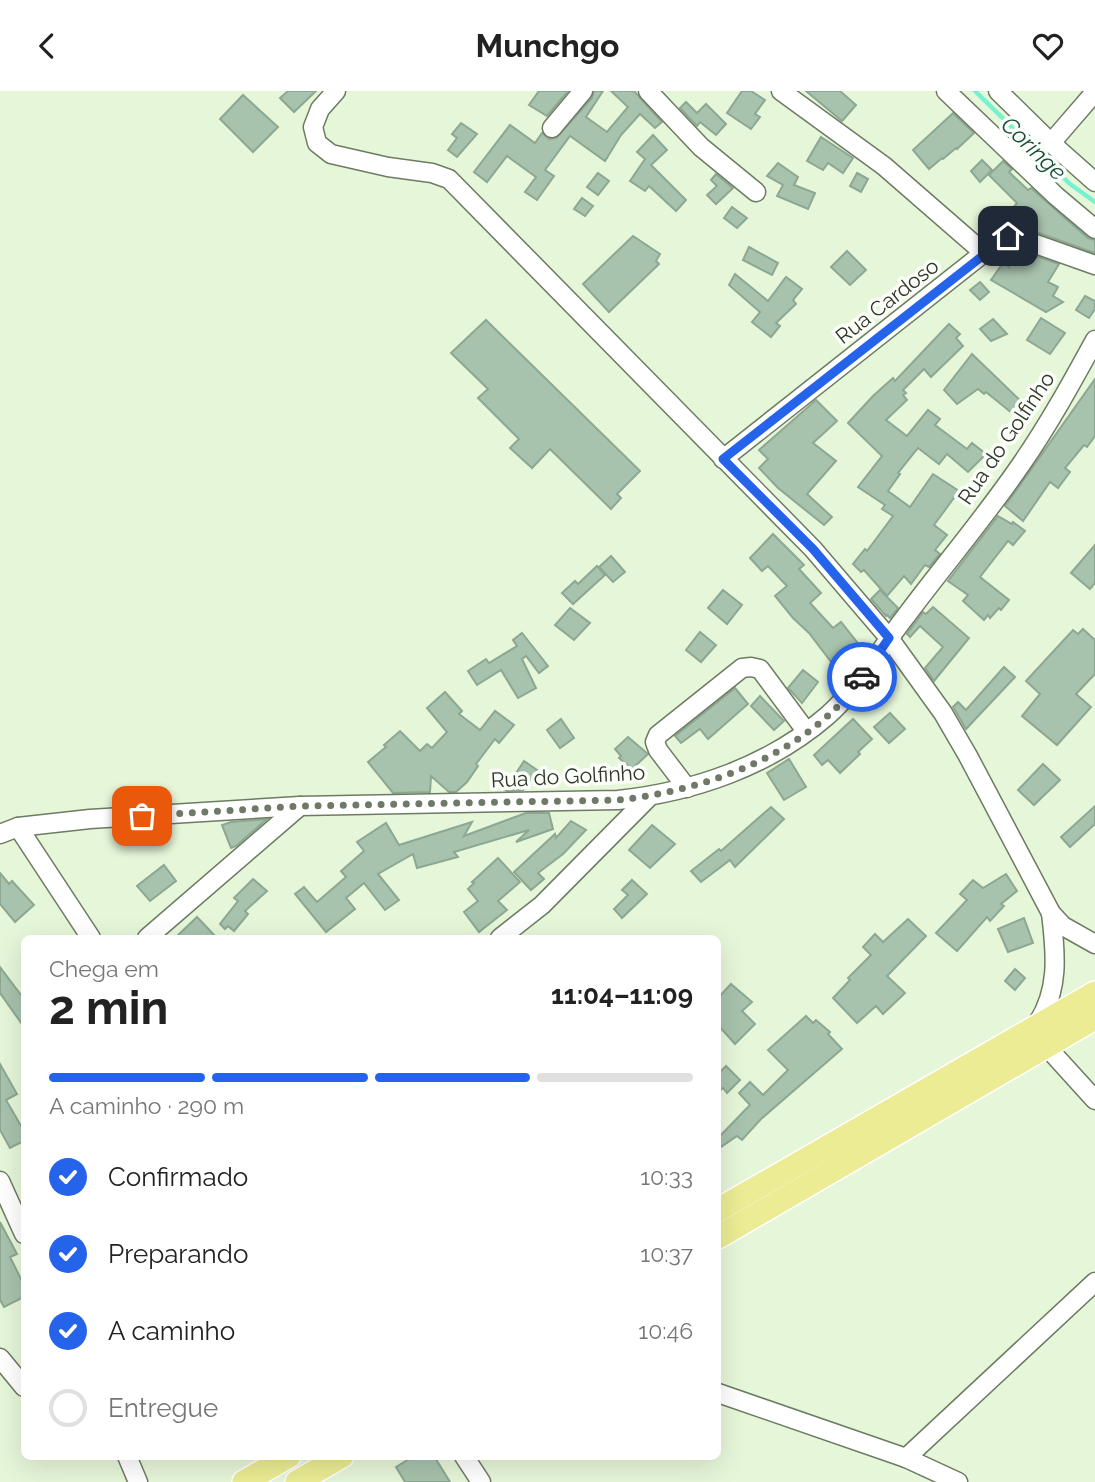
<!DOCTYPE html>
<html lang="pt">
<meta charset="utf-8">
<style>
:root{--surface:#fff;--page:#f6f6f6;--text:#222;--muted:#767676;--line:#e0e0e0;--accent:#2563eb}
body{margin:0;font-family:Raleway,sans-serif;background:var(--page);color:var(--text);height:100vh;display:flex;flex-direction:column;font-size:26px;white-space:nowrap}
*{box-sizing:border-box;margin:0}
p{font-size:23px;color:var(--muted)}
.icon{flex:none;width:38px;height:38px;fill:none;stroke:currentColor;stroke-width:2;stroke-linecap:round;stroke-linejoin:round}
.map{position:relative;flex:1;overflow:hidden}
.sheet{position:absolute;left:21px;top:844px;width:700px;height:525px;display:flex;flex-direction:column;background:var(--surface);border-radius:10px;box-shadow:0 7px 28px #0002}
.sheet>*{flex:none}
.pin{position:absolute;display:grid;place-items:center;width:60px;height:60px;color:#fff;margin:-30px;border-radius:14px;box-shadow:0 4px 10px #0006}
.courier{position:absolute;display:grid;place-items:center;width:70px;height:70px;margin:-35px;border:5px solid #2563eb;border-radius:50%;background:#fff;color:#222;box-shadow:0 2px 9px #0007}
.overview em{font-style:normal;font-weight:700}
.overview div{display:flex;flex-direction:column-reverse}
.overview{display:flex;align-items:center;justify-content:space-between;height:119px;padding:0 28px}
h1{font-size:46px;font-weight:700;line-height:52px}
.bar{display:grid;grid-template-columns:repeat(4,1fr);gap:10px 7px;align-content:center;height:84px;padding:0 28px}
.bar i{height:9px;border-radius:5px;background:var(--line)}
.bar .selected{background:var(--accent)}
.bar p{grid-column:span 4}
ol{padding:0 28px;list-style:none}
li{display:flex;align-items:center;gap:21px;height:77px}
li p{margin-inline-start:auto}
li .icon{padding:7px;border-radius:50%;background:var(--accent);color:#fff;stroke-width:4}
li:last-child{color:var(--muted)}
li i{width:38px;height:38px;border:4px solid var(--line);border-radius:50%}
header{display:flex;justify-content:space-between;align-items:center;height:91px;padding:0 28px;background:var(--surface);font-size:32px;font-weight:700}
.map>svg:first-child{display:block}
</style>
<header><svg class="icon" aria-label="back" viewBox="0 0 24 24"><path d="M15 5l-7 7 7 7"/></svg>Munchgo<svg class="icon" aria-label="heart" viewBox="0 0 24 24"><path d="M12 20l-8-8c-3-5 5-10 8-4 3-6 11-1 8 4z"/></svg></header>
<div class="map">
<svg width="1095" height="1391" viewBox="0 0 1095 1391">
<rect width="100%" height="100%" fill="#e6f6d9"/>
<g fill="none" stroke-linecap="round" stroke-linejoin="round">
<polyline stroke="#77f1d0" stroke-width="4.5" points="975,0 1070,93 1095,111"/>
</g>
<g fill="#a7c2ad" stroke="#8ca792" stroke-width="2">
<polygon points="288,0 316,0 294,21 280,7"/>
<polygon points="539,0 568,0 547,25 529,14"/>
<polygon points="594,0 603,0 586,26 607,41 628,16 611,0 634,0 662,31 655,37 640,23 621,44 605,70 570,45 545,79 554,85 537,109 525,101 536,86 507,65 487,91 474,81 510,34 535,52 542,42 549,48 556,47 592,7"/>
<polygon points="742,0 751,0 765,9 755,23 760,26 751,38 727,22"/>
<polygon points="806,0 840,0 856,14 842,30"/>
<polygon points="243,4 278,36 253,61 220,28"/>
<polygon points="686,11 697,22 706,13 726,33 716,44 700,31 697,35 680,17"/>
<polygon points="953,22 974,42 957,58 956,57 943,68 942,67 929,78 913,59"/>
<polygon points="461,32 477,43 457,66 448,59 457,47 452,43"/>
<polygon points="653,44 667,59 651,74 686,109 676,120 649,95 645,100 630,90 645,68 637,61"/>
<polygon points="821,46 853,67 843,82 828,72 823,79 807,70"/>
<polygon points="982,69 992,79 980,91 971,80"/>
<polygon points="1003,70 1012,78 1009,81 1028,99 1031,97 1088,147 1095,149 1095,162 1022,136 1012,126 1014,124 1010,120 1017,112 989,84"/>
<polygon points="778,72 798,86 794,94 815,102 808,118 777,105 783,94 767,85"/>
<polygon points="598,82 609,90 598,104 587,96"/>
<polygon points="857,82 868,88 861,101 850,95"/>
<polygon points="716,83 733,97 716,113 707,104 717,95 711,89"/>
<polygon points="582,107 593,115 585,125 574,118"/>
<polygon points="732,116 747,127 737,137 724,127"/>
<polygon points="633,145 660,163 656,170 659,173 609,221 583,193"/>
<polygon points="749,156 778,172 772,184 743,169"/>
<polygon points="1019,159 1059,173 1048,191 1058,196 1053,205 1063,211 1046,221 991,189 1003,172 1009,176"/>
<polygon points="847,160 866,179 850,194 831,176"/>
<polygon points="735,183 768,210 786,186 802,198 793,209 796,213 776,232 780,235 771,246 752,231 760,221 729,194"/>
<polygon points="980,191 989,201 980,209 970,199"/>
<polygon points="1085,205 1095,210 1095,218 1089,227 1076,219"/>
<polygon points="1041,227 1065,242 1050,263 1027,249"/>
<polygon points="993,228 1007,243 991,250 980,238"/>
<polygon points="486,229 640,380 617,403 621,407 611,418 550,358 532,377 510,357 519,348 478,307 488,298 451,262"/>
<polygon points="949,233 960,243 956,247 963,255 931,286 924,278 903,299 906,302 903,304 907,309 886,329 907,345 928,319 940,328 935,334 967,358 972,352 986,363 968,381 947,363 939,373 918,357 898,382 900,383 888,400 910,416 933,383 959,400 934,434 947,444 935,459 940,463 929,476 925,474 911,493 904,485 887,505 864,479 861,481 853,473 865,458 867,460 893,425 882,418 885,414 858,396 882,365 848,332 873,305 893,287 895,290"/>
<polygon points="972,263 1027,316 1018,327 986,301 984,303 978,298 957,313 944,299"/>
<polygon points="1095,288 1095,345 1087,356 1084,354 1065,377 1070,381 1058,397 1050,391 1023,430 1005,415"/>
<polygon points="816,309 837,330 813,352 836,370 807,403 832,426 824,434 778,397 759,377 768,368 759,359"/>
<polygon points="998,425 1012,433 1013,431 1025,440 1013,454 1008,450 980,486 1009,509 1001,519 999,517 990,527 988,524 984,529 963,510 968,504 948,490"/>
<polygon points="773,443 804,474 799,478 821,502 810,512 833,537 841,531 861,556 835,576 809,542 793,527 775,505 787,495 768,475 762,480 750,467"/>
<polygon points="1095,454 1095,492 1090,498 1071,482"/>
<polygon points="611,465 625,481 613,491 599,476"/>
<polygon points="597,475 605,484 573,513 562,502 575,490 578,493"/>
<polygon points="723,499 742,514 727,533 708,517"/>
<polygon points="880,499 898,517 890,527 887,524 886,525 871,508"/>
<polygon points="933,516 969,547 934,590 925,577 943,556 920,535 910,546 907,543 923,521 926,523"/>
<polygon points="570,517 590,532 574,549 555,534"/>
<polygon points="1083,538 1095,549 1095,583 1076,603 1091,616 1057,654 1022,625 1040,603 1026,590 1073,539 1078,543"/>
<polygon points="700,541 716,554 701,571 686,559"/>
<polygon points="522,542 548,575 539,582 526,565 522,568 536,597 518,607 501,579 477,594 468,580 486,568 489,572 517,555 513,549"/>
<polygon points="1004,576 1015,586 966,638 953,616 958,611 966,619"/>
<polygon points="803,579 818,591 802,612 788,597"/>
<polygon points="735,597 748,613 708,648 700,638 681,652 675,645"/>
<polygon points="445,601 462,620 459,623 480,639 495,620 514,634 499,652 495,648 476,673 478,675 467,691 456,701 449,701 431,685 430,701 393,702 368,671 386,656 384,654 400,640 420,660 427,653 432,657 447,641 427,617"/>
<polygon points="760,605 784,630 774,639 751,615"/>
<polygon points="890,622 905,638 889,652 874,636"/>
<polygon points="561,628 574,647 560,657 547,639"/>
<polygon points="853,628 872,648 858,661 860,663 840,682 828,669 822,674 814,664"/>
<polygon points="628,646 648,663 632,678 619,667 621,665 615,658"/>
<polygon points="789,668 806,696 784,709 767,682"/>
<polygon points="524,670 537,679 523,699 507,700 505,699"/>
<polygon points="1043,673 1060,689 1034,714 1018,699"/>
<polygon points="1095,715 1095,733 1070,756 1061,746"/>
<polygon points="771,716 784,728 735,776 730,769 701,791 691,780 719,758 721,760"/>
<polygon points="526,722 549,722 553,738 516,751 529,739 454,761 458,766 417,777 413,763 378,783 399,809 385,819 364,792 346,807 355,818 326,841 295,803 304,796 317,811 346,786 341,780 364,760 357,751 386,732 399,754 472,731 464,745"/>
<polygon points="267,728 236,755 231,757 222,734 231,731"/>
<polygon points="571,730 586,739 563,763 538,782 544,788 531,799 514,781 555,743 556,747"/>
<polygon points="652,734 675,753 650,777 629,759"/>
<polygon points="498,767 520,791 498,810 507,819 479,841 464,821 478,810 468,798 474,792 472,791"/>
<polygon points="164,774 176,790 150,810 137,795"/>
<polygon points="0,782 9,793 12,790 34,814 15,831 0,813"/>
<polygon points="1006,783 1017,800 1001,813 1004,815 990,830 987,826 957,860 936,842 967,809 960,803 973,789 983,797"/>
<polygon points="253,788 267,800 245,820 248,823 234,840 228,835 225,838 220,833 238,810 234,807"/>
<polygon points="632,789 647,803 622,827 614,818 628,804 622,799"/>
<polygon points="197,826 217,847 175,847"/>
<polygon points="1024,827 1033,852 1008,861 998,838"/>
<polygon points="908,828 926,845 887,885 905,902 883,923 876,915 857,932 833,907 850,889 848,887 871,864 863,856 875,843 883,851"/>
<polygon points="0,876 24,908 24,936 0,902"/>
<polygon points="1015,878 1025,887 1015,899 1005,890"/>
<polygon points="731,893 752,911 742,920 755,933 735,953 718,934 718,907"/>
<polygon points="806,925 813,932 816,929 830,941 828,943 842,958 761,1028 742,1049 737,1045 718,1058 718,1047 750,1014 739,1002 750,991 763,1004 788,979 768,959"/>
<polygon points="0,973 17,1003 6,1009 24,1040 24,1050 10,1057 0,1039"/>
<polygon points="726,975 740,989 727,1002 723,997 718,1001 718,983"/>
<polygon points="0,1131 17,1163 10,1166 24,1194 24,1206 4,1216 0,1209"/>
<polygon points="414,1365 434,1365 450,1391 405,1391 396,1376"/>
</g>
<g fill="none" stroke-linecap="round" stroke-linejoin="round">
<g stroke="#6d7b62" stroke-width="21">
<g id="minor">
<polyline points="336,0 320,18 313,36 317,52 331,63 388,76 432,82 449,88 813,458 889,547 943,622 968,665 1051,822 1063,835 1095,853"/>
<polyline points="648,0 701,56 756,101"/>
<polyline points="781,0 884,75 984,162"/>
<polyline points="946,0 1056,105 1095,138"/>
<polyline points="998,0 1051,52 1095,91"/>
<polyline points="552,37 583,0"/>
<polyline points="1051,52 1095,1"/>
<polyline points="723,368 1004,146 1013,145 1095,174"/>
<polyline points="687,697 658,659 655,651 658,644 742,577 751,576 760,578 806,640"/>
<polyline points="18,736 91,847"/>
<path d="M0,743L18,736L90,728L300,715L618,709C694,701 769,675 827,625C859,597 880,558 906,525C944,474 986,425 1022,372C1049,333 1072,291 1095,249"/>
<polyline points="147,847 300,715"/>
<polyline points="500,847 542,814 649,706"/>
<path d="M1035,936C1060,901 1056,863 1051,822"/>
<polyline points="1046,955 1095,1009"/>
<polyline points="0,1090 24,1143"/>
<polyline points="0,1267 24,1296"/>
<polyline points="718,1302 906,1367 958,1391"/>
<polyline points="127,1365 138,1391"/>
<polyline points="464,1365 481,1391"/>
<polyline points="906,1367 1095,1191"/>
</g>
</g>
<g stroke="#fff" stroke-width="26">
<g id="major">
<polyline points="718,1119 1095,902"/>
<polyline points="718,1146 1095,927"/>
<polyline points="244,1391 289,1365"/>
<polyline points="297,1391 342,1365"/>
</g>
</g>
<use href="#minor" stroke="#fff" stroke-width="18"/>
<use href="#major" stroke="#ebec93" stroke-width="23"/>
</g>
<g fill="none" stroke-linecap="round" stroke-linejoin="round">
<path stroke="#6f7967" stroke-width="7" stroke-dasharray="0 12.6" d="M142,725L300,715L618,709C708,699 809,663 862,586"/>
<polyline stroke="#2563eb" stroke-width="9" points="862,586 889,547 813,458 723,368 1008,145"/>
</g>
<g text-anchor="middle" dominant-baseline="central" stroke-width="7" stroke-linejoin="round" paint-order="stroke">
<g font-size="21" fill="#2f352a" stroke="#fbfef8">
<text transform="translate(887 210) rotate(-38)">Rua Cardoso</text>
<text transform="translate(1006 347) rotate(-56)">Rua do Golfinho</text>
<text transform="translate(568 685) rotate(-3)">Rua do Golfinho</text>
</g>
<g font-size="23" font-style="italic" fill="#174c3e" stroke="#fbfef8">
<text transform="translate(1034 57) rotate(44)">Coringe</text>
</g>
</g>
</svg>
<div class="pin" style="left:142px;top:725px;background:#ea580c"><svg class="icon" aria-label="bag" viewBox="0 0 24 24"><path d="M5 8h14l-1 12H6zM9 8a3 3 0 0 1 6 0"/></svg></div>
<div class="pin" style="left:1008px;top:145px;background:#1f2937"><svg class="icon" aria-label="home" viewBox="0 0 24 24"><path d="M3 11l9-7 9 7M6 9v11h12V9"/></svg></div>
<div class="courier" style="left:862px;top:586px"><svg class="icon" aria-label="car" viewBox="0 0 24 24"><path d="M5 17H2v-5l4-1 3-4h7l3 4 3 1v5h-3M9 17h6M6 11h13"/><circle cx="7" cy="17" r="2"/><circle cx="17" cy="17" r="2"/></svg></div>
<section class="sheet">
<div class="overview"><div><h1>2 min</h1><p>Chega em</p></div><em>11:04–11:09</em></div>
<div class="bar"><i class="selected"></i><i class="selected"></i><i class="selected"></i><i></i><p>A caminho · 290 m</p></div>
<ol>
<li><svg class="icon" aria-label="check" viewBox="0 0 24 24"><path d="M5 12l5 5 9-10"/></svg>Confirmado<p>10:33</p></li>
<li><svg class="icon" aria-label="check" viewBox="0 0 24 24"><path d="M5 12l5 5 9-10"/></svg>Preparando<p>10:37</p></li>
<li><svg class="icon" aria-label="check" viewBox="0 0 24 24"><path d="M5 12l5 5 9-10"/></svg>A caminho<p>10:46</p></li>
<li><i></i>Entregue</li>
</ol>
</section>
</div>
